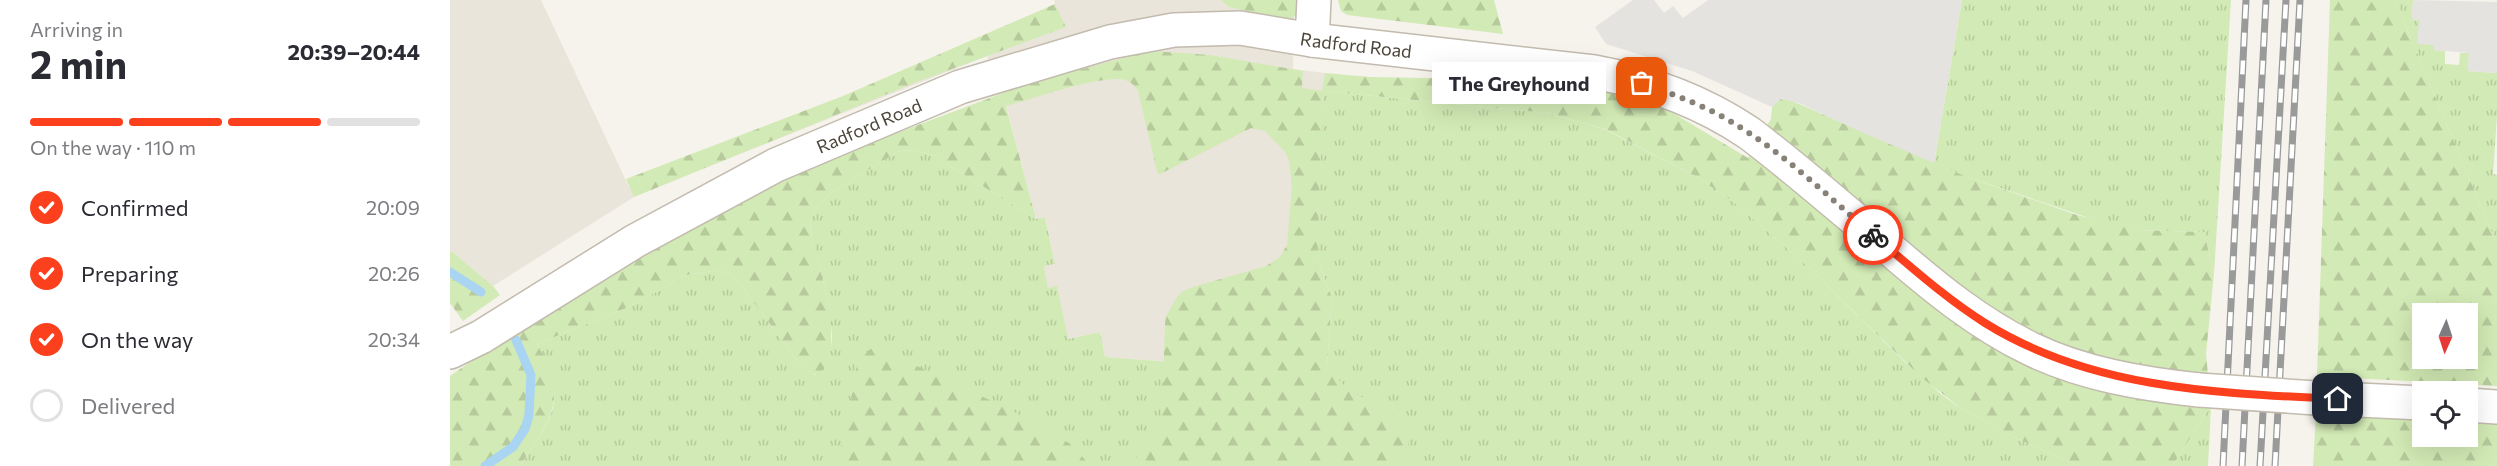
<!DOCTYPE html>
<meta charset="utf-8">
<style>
:root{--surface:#fff;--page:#f7f7f7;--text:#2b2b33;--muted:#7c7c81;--line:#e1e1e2;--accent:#fc3f1d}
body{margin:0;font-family:Commissioner,sans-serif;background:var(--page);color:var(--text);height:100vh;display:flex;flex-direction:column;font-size:22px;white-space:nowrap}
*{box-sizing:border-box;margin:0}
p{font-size:20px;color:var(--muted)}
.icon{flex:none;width:33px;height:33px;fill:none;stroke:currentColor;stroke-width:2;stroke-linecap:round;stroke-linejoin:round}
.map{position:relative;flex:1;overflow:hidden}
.side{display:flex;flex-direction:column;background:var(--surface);width:450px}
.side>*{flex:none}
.needle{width:39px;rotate:183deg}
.fabs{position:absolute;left:1962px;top:303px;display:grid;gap:12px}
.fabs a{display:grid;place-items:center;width:66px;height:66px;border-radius:0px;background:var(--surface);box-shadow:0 6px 24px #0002;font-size:30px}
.pin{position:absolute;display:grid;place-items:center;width:51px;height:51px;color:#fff;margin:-26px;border-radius:12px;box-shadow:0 3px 9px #0006}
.courier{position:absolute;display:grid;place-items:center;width:60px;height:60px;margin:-30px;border:4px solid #fc3f1d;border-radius:50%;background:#fff;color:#222;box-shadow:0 2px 8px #0007}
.bubble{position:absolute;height:42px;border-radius:0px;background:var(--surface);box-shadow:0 6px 24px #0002;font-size:20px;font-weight:700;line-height:42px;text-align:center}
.overview em{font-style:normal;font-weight:700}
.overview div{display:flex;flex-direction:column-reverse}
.overview{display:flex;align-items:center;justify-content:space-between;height:102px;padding:0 30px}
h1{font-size:39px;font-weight:700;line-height:45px}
.bar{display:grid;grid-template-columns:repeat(4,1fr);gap:9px 6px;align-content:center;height:72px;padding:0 30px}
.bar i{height:8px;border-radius:4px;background:var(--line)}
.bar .active{background:var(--accent)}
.bar p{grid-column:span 4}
ol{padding:0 30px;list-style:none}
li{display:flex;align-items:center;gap:18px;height:66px}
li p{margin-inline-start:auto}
li .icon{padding:6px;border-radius:50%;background:var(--accent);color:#fff;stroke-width:4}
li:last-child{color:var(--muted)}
li i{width:33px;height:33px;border:3px solid var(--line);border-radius:50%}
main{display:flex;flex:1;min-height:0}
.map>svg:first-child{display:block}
</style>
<main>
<section class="side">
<div class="overview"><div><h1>2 min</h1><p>Arriving in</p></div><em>20:39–20:44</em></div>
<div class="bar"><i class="active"></i><i class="active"></i><i class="active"></i><i></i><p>On the way · 110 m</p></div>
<ol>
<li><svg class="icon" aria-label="check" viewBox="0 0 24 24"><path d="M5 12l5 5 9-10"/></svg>Confirmed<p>20:09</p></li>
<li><svg class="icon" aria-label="check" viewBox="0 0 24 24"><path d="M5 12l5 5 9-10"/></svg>Preparing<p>20:26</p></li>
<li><svg class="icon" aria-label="check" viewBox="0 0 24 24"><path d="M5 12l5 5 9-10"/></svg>On the way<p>20:34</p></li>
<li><i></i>Delivered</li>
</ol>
</section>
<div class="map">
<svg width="2047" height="466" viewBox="0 0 2047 466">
<defs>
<pattern id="grass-tufts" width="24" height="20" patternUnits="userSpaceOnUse" patternTransform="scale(1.5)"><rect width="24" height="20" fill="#d2eab5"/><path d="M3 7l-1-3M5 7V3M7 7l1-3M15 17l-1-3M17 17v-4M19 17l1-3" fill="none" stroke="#b6ca9c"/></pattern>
<pattern id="forest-firs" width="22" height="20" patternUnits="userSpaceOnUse" patternTransform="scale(1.5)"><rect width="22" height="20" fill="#d2eab5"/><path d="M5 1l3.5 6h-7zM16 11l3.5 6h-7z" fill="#b6ca9c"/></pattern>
</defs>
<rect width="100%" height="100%" fill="#f6f3ec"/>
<polygon fill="#eae5da" points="0,0 91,0 179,187 391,103 605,4 604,0 844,0 843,69 875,73 863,373 655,357 650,332 617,339 607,287 598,288 594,266 605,264 596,220 595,217 586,219 553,93 537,56 204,188 184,197 43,286 0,250"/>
<g fill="url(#grass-tufts)">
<polygon points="1512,0 1781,0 1764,274 1754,232 1686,230 1660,225 1515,176 1484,163"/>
<polygon points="1945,0 1963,0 1962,19 1969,20 1984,45 1984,50 1995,51 1995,64 2009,65 2010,53 2019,53 2018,71 2047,73 2047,116 2043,174 2047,175 2047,245"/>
<path d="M873,91L1096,113L1154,129L1247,177L1285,203L1356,265L1456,363L1492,395L1512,409L1568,439L1629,466H70C103,416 119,402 87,344L181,306L236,275L269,270L281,275L288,281L354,370L365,375L381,347L382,336L379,303L362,239L360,222L365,210L381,193L449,151L464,150L484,156L586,219L595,217L605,264L594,266L598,288L607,286L618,339L650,332L655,357L863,373L877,365L882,298L867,258Z"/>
<polygon points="1761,406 1758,466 1722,466"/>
</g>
<g fill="url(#forest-firs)" fill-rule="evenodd">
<polygon points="771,0 854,0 848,14 839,20 779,7"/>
<polygon points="888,0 1044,0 1053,34 897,15 891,11"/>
<path d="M1880,0H1945L2047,245V386L1867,376ZM1972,314H2018V358H1972Z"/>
<polygon points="605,4 616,27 464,83 184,197 176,179 393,96"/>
<path d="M701,51L760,55L853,71L852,88L872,91L875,73L920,77L1086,80L1167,90L1208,104L1298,158L1321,119L1322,107L1326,101L1331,99L1340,100L1515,176L1627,215L1686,230L1754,232L1764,274L1756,354L1761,406L1722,466H1629L1568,439L1512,409L1472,378L1356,265L1285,203L1247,177L1155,129L1096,113L873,91L867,258L882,298L877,365C883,373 889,381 896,387C919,406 951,406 958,441C960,451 958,459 949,466H686C685,447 700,442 708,427C710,423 711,417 712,412L715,324L716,316L727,297L733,291L746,286L816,266L830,257L837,245L842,186L839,160L835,152L815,131L801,128L708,175L688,91C684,84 678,79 669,79C641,78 585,98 556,106L586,219L484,156L464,150L449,151L381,193L365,210L360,222L362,239L379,303L381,319V347L379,360L371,374H359L354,370L288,281L281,275L269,270L236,275L181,306L87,344C91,352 97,360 100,368C114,410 91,433 70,466H0V376L88,315L219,231L396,152L553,93L563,87Z"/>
<polygon points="0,250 43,286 50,295 13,321 0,303"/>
<path d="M426,347L559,409L598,431L619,443L641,466H375C383,456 392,447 396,435C404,411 397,354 426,347Z"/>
<polygon points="1866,412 1972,418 1972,436 2018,436 2018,421 2047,422 2047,466 1863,466"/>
</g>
<g fill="#e5e3e0">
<polygon points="1183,0 1204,0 1214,13 1223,6 1233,18 1258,0 1512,0 1484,163 1407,130 1349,103 1331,99 1322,107 1242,71 1156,44 1145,27"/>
<polygon points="1963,0 2047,2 2047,73 2018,71 2019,53 1984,50 1984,45 1967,44 1969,20 1962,19"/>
</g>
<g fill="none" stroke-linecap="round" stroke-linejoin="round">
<g stroke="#a9d4f2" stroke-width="9">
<polyline points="0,272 31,292"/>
<polyline points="35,466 63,447 75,429 79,415 81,375 66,340"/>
</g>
<g stroke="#c2bbae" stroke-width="36">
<polyline id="minor" points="862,40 864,0"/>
</g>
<g stroke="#c2bbae" stroke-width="36">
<g id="tertiary">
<path id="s1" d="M0,352L31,337L185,241L326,165L510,87L660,42L724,30L790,28L862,40L1144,72C1199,82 1253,102 1299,133C1348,170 1393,210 1440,249C1484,287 1529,324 1581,349C1633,374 1692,384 1749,390"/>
<polyline points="1866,398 1972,403"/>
<polyline points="2018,405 2047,407"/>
</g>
</g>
<use href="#minor" stroke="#fff" stroke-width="33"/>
<use href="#tertiary" stroke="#fff" stroke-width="33"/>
<g stroke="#9a9a9a" stroke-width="7">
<g id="rail">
<polyline points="1773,466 1796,0"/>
<polyline points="1792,466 1816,0"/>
<polyline points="1810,466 1836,0"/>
<polyline points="1825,466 1850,0"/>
</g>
</g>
<use href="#rail" stroke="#fff" stroke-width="4.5" stroke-dasharray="14" stroke-linecap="butt"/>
<g stroke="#c2bbae" stroke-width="36" stroke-linecap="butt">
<polyline id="tertiary-bridge" points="1749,390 1866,398"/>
</g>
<use href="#tertiary-bridge" stroke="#fff" stroke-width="33"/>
</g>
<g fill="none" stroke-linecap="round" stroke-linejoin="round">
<path stroke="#878178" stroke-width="6" stroke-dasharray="0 10.8" d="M1192,83C1225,95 1259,107 1288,126C1337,156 1380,198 1423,235"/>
<path stroke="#fc3f1d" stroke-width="8" d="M1423,235C1459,265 1495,298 1535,323C1641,389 1766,393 1888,399"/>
</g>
<g text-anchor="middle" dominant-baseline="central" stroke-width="4.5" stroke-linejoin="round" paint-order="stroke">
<g font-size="18" fill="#4b4439" stroke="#fff">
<text stroke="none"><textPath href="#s1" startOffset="981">Radford Road</textPath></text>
<text stroke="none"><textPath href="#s1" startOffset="477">Radford Road</textPath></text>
</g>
</g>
</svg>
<div class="fabs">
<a><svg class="needle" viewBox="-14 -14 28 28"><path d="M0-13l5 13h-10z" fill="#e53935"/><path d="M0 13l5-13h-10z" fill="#7c7c81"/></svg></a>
<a><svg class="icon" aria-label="locate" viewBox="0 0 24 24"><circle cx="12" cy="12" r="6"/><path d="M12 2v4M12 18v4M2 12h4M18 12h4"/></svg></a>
</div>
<div class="pin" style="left:1192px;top:83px;background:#ea580c"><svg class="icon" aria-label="bag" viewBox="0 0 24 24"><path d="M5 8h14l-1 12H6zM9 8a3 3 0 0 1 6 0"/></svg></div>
<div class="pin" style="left:1888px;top:399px;background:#1f2937"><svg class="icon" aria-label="home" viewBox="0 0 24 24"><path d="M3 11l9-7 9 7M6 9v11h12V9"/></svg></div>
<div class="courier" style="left:1423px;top:235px"><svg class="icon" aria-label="bike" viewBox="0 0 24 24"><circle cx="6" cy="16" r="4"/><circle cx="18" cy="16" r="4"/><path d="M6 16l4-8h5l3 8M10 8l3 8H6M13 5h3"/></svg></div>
<div class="bubble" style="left:982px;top:62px;width:174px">The Greyhound</div>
</div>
</main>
